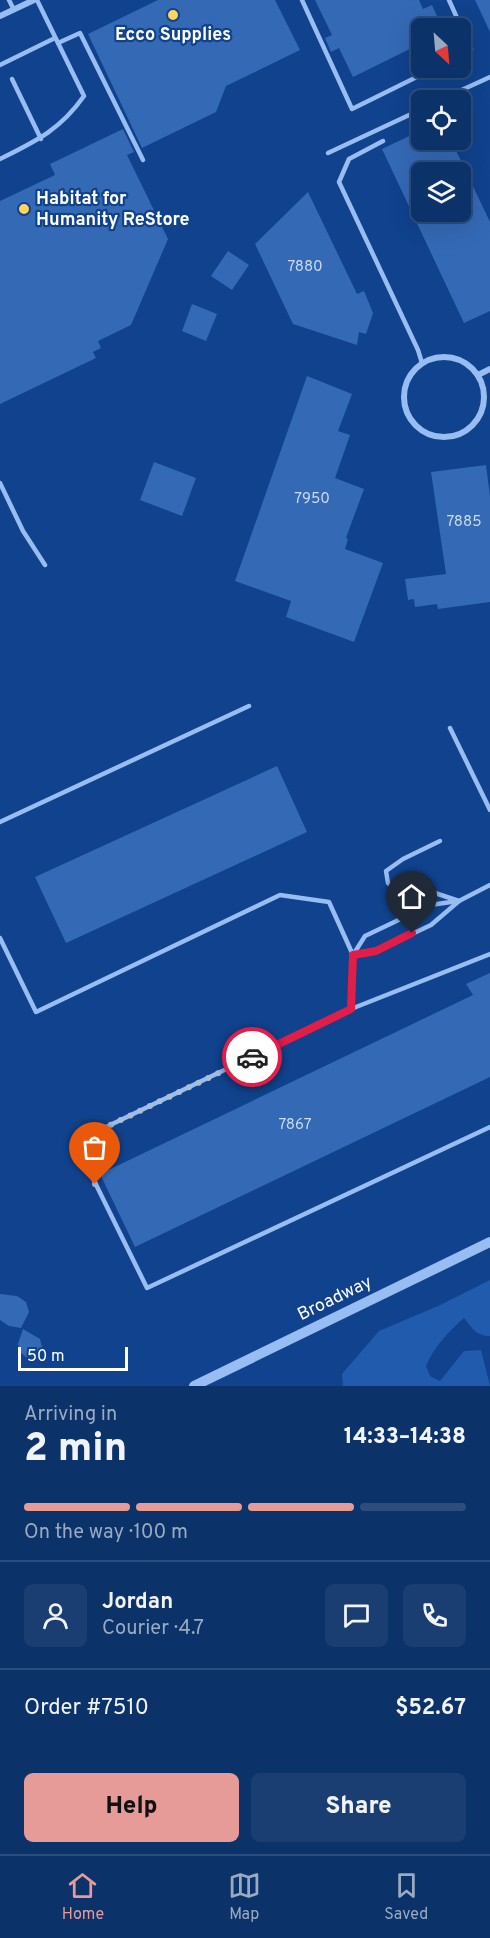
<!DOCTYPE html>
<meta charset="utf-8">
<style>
:root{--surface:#0c326a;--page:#1a3e72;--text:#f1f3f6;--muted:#9aaac1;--line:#2c4d7e;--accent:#e69b98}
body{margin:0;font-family:Overpass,sans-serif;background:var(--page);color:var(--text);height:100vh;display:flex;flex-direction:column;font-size:22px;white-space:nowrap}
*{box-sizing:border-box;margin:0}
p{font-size:20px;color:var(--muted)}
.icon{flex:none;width:33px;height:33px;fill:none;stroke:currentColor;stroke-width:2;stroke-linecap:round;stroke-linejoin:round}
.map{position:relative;height:1386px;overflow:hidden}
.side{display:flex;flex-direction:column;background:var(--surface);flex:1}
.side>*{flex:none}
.needle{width:39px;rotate:154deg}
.tools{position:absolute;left:411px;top:18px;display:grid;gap:12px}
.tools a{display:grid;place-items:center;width:60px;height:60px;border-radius:9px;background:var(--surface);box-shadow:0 6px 24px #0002,0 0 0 2px var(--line);font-size:30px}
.scale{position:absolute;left:18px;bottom:15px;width:110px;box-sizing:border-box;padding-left:6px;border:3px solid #fff;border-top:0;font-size:16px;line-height:21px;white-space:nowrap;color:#fff;-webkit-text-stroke:4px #10428d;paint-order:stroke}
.pin{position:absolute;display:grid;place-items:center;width:51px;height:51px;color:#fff;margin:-62px -26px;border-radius:50% 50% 50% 0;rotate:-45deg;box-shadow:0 0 6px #0007}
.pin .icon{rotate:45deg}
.courier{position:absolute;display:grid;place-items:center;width:60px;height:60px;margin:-30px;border:4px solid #e11d48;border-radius:50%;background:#fff;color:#222;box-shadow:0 2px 8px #0007}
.summary em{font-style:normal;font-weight:800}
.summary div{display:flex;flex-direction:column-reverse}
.summary{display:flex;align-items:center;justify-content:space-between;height:102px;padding:0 24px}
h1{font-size:39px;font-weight:800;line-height:45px}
.bar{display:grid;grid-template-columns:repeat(4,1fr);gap:9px 6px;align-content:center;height:72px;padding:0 24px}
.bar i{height:8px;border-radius:4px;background:var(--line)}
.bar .current{background:var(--accent)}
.bar p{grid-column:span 4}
.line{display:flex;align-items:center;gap:15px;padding:0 24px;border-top:2px solid var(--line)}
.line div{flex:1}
.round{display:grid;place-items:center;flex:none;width:63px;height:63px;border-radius:9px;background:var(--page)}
.primary-button{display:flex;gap:12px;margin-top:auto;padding:12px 24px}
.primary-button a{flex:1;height:69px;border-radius:9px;background:var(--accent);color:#111;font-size:24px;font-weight:800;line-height:69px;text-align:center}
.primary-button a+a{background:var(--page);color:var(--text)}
.tab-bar{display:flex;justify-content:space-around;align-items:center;height:84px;border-top:2px solid var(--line);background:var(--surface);font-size:16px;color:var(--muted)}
.tab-bar a{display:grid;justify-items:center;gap:3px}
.tab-bar .current{color:var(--accent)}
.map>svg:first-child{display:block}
</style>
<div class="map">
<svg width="490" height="1386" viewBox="0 0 490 1386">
<rect width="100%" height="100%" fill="#10428d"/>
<path fill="#215bad" d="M490,1280V1336C476,1336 472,1328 464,1318C448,1332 434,1347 426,1366L430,1376L440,1381L464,1351L481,1350L490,1386H343L342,1374L379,1331L438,1306Z"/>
<g fill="#3469b5" fill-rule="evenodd">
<polygon points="158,0 275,0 300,50 226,86 216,112 142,148 88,34"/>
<polygon points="315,0 419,0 423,9 432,5 437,16 428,21 432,28 422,28 422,43 353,77 339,48 331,52 325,38 332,35"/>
<polygon points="475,0 490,0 490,32"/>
<polygon points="123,129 134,152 127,155 168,239 131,325 98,341 101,348 93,352 96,358 0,404 0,201 55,175 50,164"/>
<path d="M422,130V140H451L490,222V311L464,323L382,149ZM422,172H460V212H422Z"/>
<polygon points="308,192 357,294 364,291 373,313 366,334 359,332 357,345 293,324 255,244"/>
<polygon points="228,251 249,265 232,290 211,276"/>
<polygon points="192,304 217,314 206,341 182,331"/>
<polygon points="307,376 352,394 338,431 350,435 335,478 364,489 346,538 348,539 345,549 383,563 354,642 286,617 291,601 235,581"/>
<polygon points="154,462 196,478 182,516 140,500"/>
<polygon points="486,465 490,496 490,602 438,609 437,604 415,607 414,599 408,600 405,579 446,574 431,472"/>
<polygon points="277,766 307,832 66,943 35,877"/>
<polygon points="490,973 490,1077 135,1247 100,1174 473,995 466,984"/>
<polygon points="0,1294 17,1296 26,1302 29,1312 21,1328 9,1326 0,1320"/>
<polygon points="23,1329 40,1339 42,1347 35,1357 26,1357 20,1352 18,1344"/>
</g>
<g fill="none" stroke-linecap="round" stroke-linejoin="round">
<g stroke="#97bdf3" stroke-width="4.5">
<polyline points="9,0 14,10"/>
<polyline points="302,0 352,109 435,68"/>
<polyline points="449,0 471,49 460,55"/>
<polyline points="58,43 80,33 143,160"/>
<polyline points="0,65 55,38"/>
<polyline points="12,79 41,139"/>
<polyline points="440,100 490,77"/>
<polyline points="383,141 349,159 339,182 418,350 422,363"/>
<polyline points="328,153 422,109"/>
<path d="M0,159C36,141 60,130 84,96L37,0"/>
<polyline points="0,483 23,531 45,565"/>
<polyline points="450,728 490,810"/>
<polyline points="0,822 249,706"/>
<polyline points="440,841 403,859 386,871 388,883 397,892 426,890 459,901"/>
<polyline points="0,938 36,1012 280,895 329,902 353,955 351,1009"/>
<polyline points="490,954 351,1009 75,1142 147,1288 490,1127"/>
<polyline points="353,955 376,951 431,925 459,901 490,885"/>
<polyline points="353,955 365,936 430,905 458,901"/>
</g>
<g stroke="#97bdf3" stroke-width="6">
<polyline points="0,16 34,0"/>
<circle cx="444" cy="397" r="40"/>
<polyline points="478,375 490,369"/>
</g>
<polyline stroke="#97bdf3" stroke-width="10" points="194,1386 490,1242"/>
</g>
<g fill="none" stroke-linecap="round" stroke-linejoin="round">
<polyline stroke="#abbdd7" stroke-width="6" stroke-dasharray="0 10.8" points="95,1184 75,1142 252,1057"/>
<polyline stroke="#e11d48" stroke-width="8" points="252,1057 351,1009 353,955 376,951 412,933"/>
</g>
<g fill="#ffd559" stroke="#10428d" stroke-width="2">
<circle cx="173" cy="15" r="6"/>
<circle cx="24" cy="209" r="6"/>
</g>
<g text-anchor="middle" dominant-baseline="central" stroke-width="4.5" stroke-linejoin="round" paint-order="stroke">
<g font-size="15" fill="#ccdaec">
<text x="305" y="267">7880</text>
<text x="312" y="499">7950</text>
<text x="464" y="522">7885</text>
<text x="295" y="1125">7867</text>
</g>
<g font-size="18" font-weight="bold" fill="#fff" stroke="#10428d">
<text x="173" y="35">Ecco Supplies</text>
<text x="36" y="199" text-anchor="start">Habitat for<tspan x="36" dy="21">Humanity ReStore</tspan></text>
</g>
<g font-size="18" fill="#fff" stroke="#10428d">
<text transform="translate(335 1299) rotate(-26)">Broadway</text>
</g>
</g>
</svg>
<div class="tools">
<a><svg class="needle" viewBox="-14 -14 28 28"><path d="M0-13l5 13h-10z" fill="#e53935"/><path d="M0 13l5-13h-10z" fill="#9aaac1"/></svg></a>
<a><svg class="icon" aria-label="locate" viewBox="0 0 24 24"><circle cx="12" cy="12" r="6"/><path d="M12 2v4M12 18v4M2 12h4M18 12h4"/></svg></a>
<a><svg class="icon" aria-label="layers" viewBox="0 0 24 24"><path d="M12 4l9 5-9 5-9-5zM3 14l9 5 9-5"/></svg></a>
</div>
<div class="scale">50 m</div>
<div class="pin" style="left:95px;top:1184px;background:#ea580c"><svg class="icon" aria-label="bag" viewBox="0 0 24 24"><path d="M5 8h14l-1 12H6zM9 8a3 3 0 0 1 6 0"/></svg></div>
<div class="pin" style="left:412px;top:933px;background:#1f2937"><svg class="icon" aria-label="home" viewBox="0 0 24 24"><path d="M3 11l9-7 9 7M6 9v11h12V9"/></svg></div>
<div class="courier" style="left:252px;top:1057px"><svg class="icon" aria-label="car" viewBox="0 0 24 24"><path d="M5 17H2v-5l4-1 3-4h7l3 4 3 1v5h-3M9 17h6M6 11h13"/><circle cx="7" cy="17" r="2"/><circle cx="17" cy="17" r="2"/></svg></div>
</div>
<section class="side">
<div class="summary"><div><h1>2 min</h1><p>Arriving in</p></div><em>14:33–14:38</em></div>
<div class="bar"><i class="current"></i><i class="current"></i><i class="current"></i><i></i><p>On the way · 100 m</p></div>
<div class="line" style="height:108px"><a class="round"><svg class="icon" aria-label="person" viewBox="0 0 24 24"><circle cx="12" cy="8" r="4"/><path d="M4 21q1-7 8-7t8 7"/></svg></a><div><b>Jordan</b><p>Courier · 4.7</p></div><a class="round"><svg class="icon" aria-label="chat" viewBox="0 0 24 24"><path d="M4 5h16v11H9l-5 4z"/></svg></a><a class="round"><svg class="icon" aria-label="phone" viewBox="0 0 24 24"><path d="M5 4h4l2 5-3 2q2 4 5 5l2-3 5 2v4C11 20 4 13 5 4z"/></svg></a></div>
<div class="line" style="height:78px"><div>Order #7510</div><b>$52.67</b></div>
<div class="primary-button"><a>Help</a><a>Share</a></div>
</section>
<nav class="tab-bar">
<a class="current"><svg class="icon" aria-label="home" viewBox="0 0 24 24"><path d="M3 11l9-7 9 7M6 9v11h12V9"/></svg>Home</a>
<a><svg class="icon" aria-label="map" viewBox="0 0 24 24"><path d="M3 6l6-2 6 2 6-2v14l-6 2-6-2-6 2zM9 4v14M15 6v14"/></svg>Map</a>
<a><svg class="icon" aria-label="saved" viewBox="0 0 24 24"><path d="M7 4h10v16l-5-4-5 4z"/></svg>Saved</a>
</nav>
